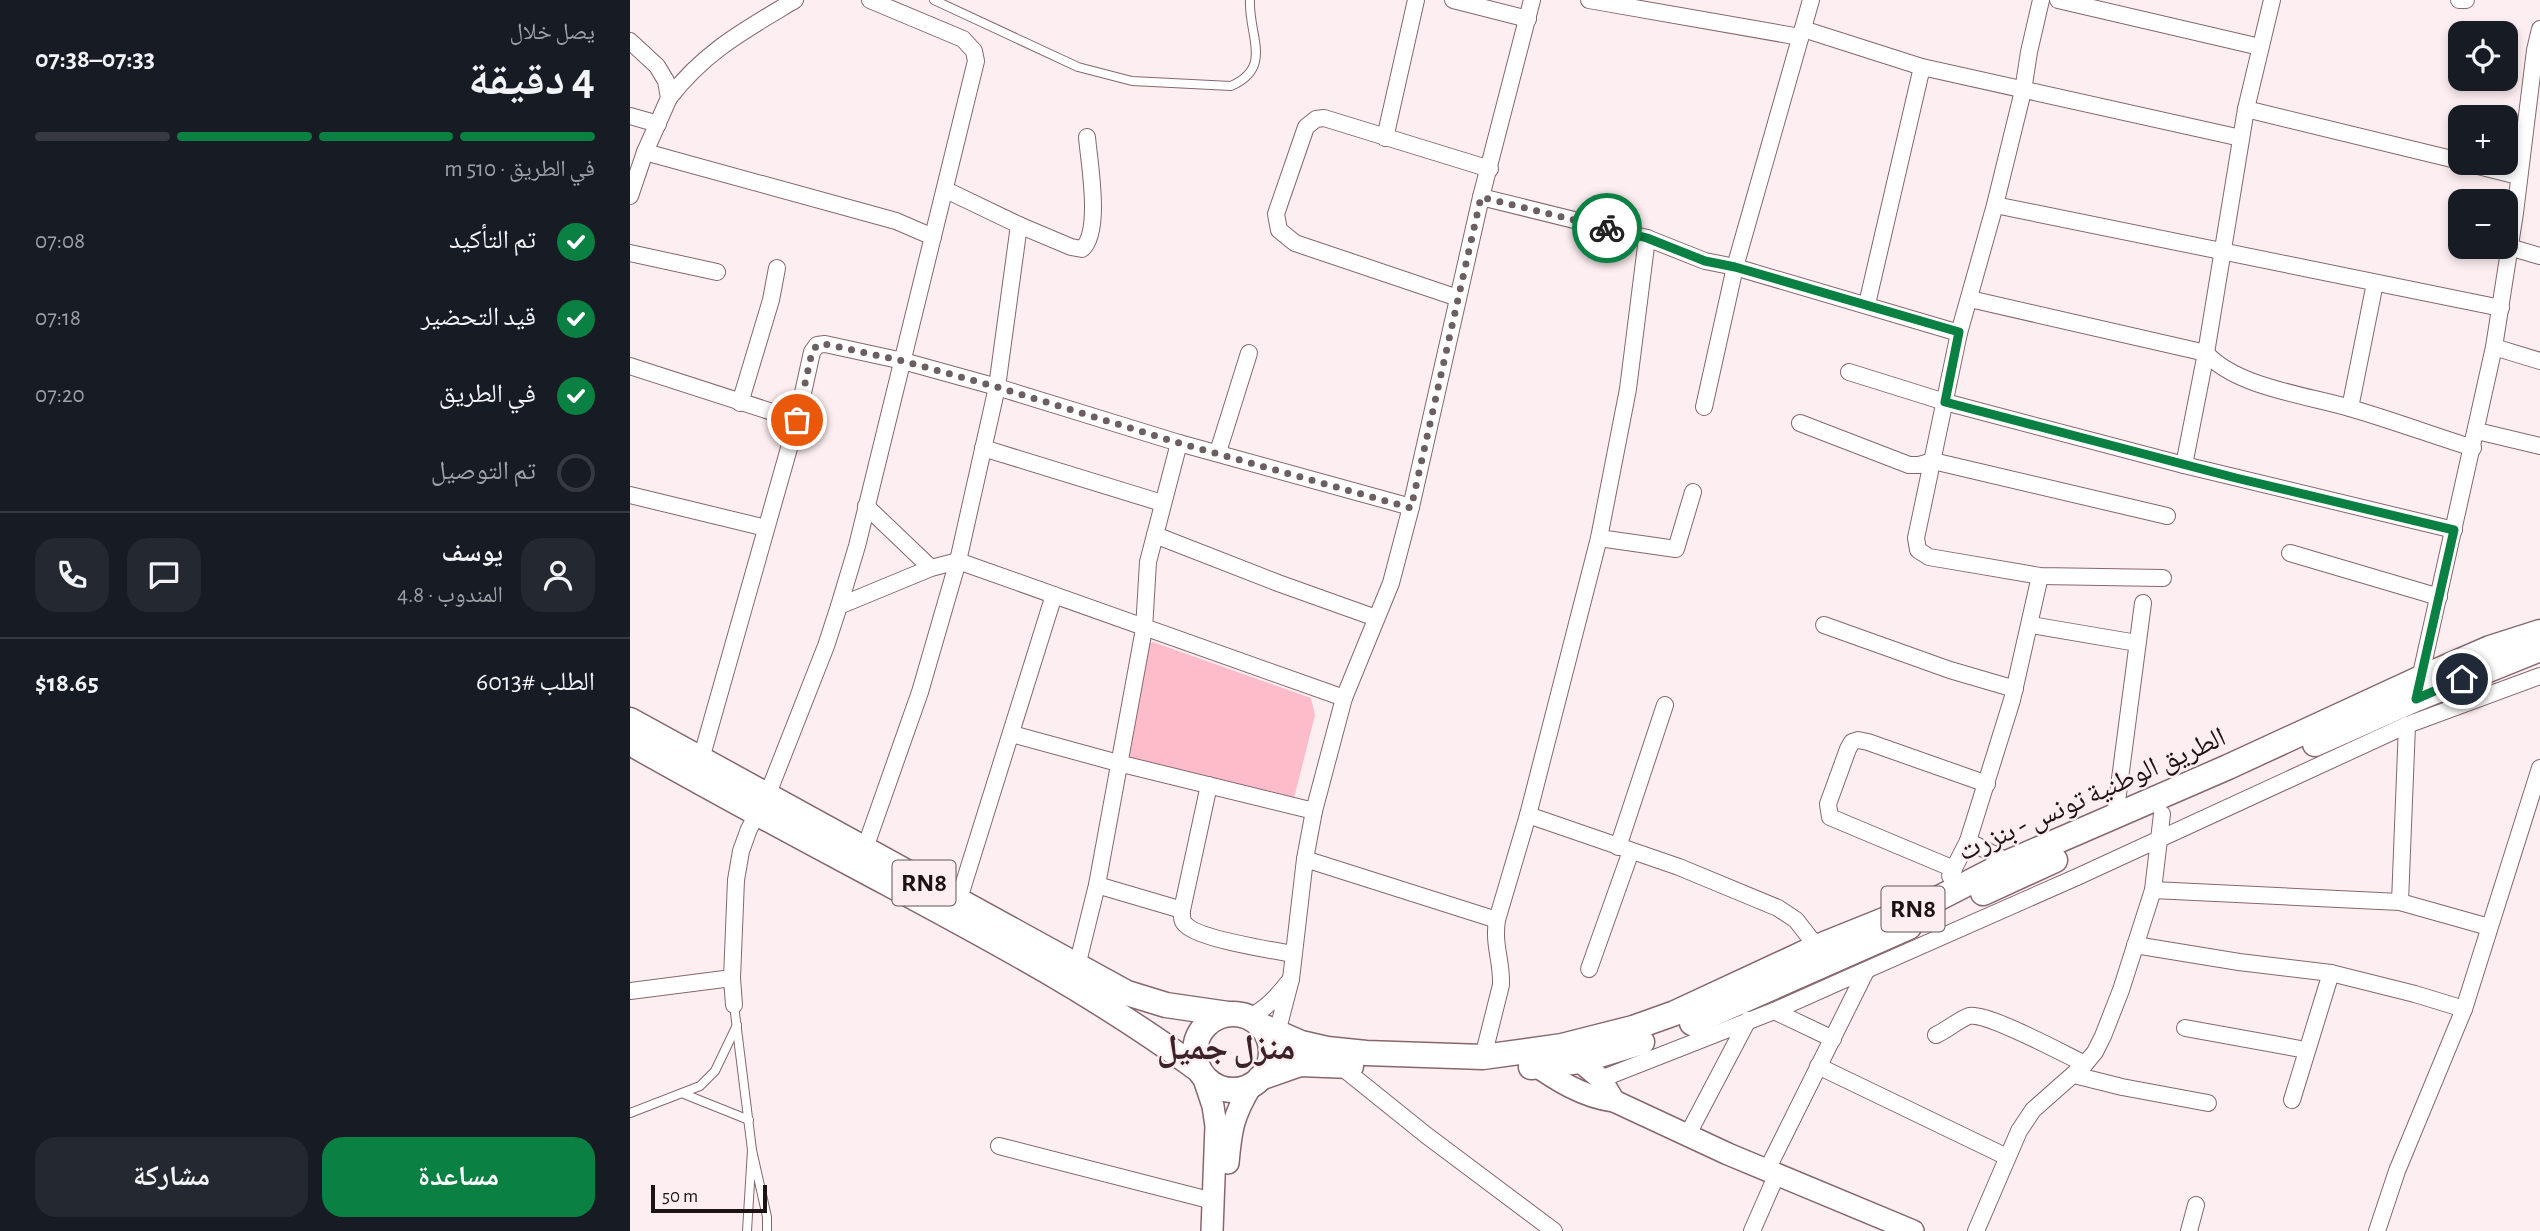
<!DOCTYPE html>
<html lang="ar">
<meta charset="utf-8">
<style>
:root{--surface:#171b24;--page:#242831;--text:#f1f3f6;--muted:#9ea1a6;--line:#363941;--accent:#0b8043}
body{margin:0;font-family:"Alegreya Sans","Noto Naskh Arabic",sans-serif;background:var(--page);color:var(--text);direction:rtl;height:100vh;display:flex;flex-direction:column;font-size:26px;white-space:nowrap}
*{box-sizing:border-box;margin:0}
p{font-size:23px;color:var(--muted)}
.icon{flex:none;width:38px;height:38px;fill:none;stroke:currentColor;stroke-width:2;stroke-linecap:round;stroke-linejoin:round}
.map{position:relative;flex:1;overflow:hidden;direction:ltr}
.sheet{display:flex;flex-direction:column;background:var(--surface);width:630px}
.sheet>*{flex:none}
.buttons{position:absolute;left:1818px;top:21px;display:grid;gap:14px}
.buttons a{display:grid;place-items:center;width:70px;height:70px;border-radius:14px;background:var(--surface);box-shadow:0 4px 10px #0003;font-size:35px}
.scale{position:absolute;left:21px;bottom:18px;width:116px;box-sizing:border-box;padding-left:7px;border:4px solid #1d1214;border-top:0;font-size:19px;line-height:24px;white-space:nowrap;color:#1d1214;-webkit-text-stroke:5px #fdeef1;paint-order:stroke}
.pin{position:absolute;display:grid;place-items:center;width:60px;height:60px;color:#fff;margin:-30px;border:4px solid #fff;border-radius:50%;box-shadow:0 2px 7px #0007}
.courier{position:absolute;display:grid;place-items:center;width:70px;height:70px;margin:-35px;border:5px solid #0b8043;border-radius:50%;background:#fff;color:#222;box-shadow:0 2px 9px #0007}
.summary em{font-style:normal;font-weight:700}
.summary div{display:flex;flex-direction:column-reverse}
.summary{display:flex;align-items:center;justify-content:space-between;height:119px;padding:0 35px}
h1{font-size:46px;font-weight:700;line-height:52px}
.bar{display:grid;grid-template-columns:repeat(4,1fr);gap:10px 7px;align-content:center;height:84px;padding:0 35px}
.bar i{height:9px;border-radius:5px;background:var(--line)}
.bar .active{background:var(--accent)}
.bar p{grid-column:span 4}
.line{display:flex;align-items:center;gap:18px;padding:0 35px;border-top:2px solid var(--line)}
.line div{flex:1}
.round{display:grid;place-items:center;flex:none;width:74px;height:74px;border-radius:21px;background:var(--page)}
ol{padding:0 35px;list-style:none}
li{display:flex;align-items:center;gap:21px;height:77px}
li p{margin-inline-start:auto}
li .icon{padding:7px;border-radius:50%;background:var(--accent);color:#fff;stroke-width:4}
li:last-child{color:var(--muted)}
li i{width:38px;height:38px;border:4px solid var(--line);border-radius:50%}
.button{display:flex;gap:14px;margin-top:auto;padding:14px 35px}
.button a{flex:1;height:80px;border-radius:21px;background:var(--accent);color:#fff;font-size:28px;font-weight:700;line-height:80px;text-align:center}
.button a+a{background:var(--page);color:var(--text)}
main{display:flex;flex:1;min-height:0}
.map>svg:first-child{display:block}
</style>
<main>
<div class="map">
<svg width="1910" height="1231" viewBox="0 0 1910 1231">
<rect width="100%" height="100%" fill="#fdeef1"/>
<polygon fill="#fcbcca" points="523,642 681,698 685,715 662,806 493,758 515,645"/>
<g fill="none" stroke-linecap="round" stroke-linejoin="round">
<g stroke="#86676e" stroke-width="10">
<g id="lane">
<path d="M304,0L448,67L502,81L601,86C644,67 618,35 620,0"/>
<polyline points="104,1005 122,1150"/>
<polyline points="54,1094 119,1120"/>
<polyline points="0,1113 70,1086 85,1071 107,1025"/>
<polyline points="117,1231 122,1150 137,1217 137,1231"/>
</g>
</g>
<g stroke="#86676e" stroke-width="18">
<g id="street">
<polyline points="823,0 898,19"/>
<polyline points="959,0 1170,37"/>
<polyline points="1411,0 1399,52 1393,91 1365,205 1329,333 1289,524 1286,538 1288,550 1299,557 1410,576 1533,578"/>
<polyline points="1428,0 1630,47"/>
<polyline points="1829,0 1836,0"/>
<polyline points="1173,29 1292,67 1611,138"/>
<polyline points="0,41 27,66 36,81 39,98 15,152 0,196"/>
<path d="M39,98C75,51 115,30 165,0"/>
<polyline points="1616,109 1830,161"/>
<polyline points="0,116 28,124"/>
<polyline points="755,138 786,0"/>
<polyline points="15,152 266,221 303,237"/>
<polyline points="1836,163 1888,176"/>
<path d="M316,190L389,225L441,247L452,249C472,232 459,162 457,137"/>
<polyline points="851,197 1017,238 1075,261 1105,267 1329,333"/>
<polyline points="1365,205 1871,308"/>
<polyline points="1879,247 1910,256"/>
<polyline points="0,253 87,272"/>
<polyline points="828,298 665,243 649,230 646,214 676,127 686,119 694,118 860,169"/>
<path d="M1340,299L1576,353C1606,387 1676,395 1720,408C1761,420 1802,435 1843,448"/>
<polyline points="1237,304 1292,67"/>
<polyline points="1864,347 1910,361"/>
<polyline points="0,366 167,420"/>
<polyline points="1219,372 1315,402 1554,465 1824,530"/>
<polyline points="110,403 141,300 147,268"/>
<polyline points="1074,407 1105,267 1181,0"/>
<polyline points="1720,408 1745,283"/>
<polyline points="1170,423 1279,465 1289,465 1303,461 1537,516"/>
<polyline points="1847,431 1910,446"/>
<polyline points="353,448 532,503"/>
<polyline points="588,452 619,353"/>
<polyline points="1554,465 1576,353 1616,109 1642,0"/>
<polyline points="0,495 136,528"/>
<polyline points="236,506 301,568"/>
<polyline points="525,535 648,583 746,618"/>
<polyline points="969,538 1046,549 1063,492"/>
<polyline points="1660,553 1809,597"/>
<polyline points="209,606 301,568 328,561 714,698"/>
<polyline points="1194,625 1320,670 1385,689"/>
<polyline points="1401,625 1507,643"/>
<polyline points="1789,683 1864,347 1885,213 1905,50 1910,29"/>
<polyline points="382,734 488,763 684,811"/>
<polyline points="71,759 167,420 182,352 187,345 195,344 273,361 367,387 549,443 781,507"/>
<polyline points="898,815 1049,867 1148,908 1166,920 1187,947"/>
<polyline points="1485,817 1513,603"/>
<polyline points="1338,841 1382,700 1410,576"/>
<polyline points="988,847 1035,705"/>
<polyline points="234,851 290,692 328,561 367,387 389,225"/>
<polyline points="675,859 867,920"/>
<polyline points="1324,869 1200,817 1198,804 1218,749 1222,742 1228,740 1238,742 1357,784"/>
<polyline points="1320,876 1338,841 1379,862"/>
<path d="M467,885L552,910C552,916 551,921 556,925C569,939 641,950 663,954"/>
<polyline points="1523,890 1770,902 1859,927"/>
<polyline points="328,902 424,595"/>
<polyline points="1770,902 1777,725"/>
<polyline points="552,910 579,785"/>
<polyline points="1505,945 1609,962 1701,973 1785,994 1834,1009"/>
<polyline points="447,966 467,885 514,629 518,562 549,443"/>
<polyline points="959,969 1001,851"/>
<polyline points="102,978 104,1005"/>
<polyline points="661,979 675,859 684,811 714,698 761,583 781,507 851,197 902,0"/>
<polyline points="0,991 102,978 106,880 111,851 119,829 137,796 196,646 209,606 227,546 346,61 344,51 333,39 240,0"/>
<polyline points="1144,1011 1203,1039"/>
<path d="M619,1017C638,1008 648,995 661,979L641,1056"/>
<polyline points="1555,1028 1676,1050"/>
<path d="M1306,1035C1317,1030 1330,1019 1339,1016C1357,1012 1434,1054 1455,1064"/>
<path d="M853,1057L871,985C872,961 863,945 867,920L898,815L969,538L998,389L1017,238"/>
<polyline points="709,1065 796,1135 924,1231"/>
<polyline points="1188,1066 1377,1157"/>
<polyline points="1444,1075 1492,1087 1578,1103"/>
<polyline points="971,1079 1144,1011 1209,982 1447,877 1777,725 1910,676"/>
<polyline points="1662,1100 1701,973"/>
<polyline points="1057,1136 1118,1020"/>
<polyline points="369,1146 583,1201"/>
<polyline points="1137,1170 1236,971"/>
<polyline points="1122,1231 1147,1174"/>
<polyline points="1346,1231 1389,1131 1403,1110 1455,1064 1465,1052 1473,1036 1491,990 1523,890 1532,814"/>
<polyline points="1559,1231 1566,1205"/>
<polyline points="1747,1231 1767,1171 1834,1009 1910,768"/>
</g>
</g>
<g stroke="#86676e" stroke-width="24">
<g id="secondary">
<polyline points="939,1052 971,1079 984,1101"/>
<path d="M899,1061C925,1079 952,1097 984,1101L1098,1154L1283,1231"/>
<polyline points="573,1076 583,1106 586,1126 582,1231"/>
<path d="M598,1163C601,1129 603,1116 621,1086"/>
</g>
</g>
<g stroke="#86676e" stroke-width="27">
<g id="primary">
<polyline points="0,720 497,993 536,1005 598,1014"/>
<path d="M0,743C80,788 161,832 242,875C354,935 466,994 569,1070"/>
<polyline points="1685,744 1786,699 1910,649"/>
<polyline points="1353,893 1425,860"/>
<circle cx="603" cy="1052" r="38"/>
<polyline points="1062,1023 1279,927"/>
<polyline points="630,1025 671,1043 697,1049 736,1053 853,1057 932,1046 1003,1028 1045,1013 1187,947 1309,898 1379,862 1598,767 1791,678 1860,648 1910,632"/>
<polyline points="901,1067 950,1061 1012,1042"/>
<polyline points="630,1078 670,1064 721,1066"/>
</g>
</g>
<use href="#lane" stroke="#fff" stroke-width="8"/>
<use href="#street" stroke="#fff" stroke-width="16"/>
<use href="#secondary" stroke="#fff" stroke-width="21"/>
<use href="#primary" stroke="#fff" stroke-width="24"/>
</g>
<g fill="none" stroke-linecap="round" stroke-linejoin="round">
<polyline stroke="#6b5f61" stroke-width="7" stroke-dasharray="0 12.6" points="167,420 182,352 187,345 195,344 273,361 367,387 549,443 781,508 851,197 977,228"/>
<polyline stroke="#0b8043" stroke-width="9" points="977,228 1017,238 1075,261 1105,267 1329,332 1315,402 1606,478 1824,530 1786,699 1832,679"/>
</g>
<g text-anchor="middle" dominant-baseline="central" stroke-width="5" stroke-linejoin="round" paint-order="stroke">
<g fill="#fdeef1" stroke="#605456" stroke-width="2">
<rect x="262.5" y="860.5" width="63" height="45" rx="5"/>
<rect x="1251.5" y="886.5" width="63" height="45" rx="5"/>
</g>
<g font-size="26" font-weight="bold" fill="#1d1214">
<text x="294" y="883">RN8</text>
<text x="1283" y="909">RN8</text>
</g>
<g font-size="28" fill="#1d1214" stroke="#fdeef1">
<text transform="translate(1462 795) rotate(-24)">الطريق الوطنية تونس - بنزرت</text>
</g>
<g font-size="35" font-weight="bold" fill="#3d2329" stroke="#fdeef1">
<text x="596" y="1048">منزل جميل</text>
</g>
</g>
</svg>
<div class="buttons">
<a><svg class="icon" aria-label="locate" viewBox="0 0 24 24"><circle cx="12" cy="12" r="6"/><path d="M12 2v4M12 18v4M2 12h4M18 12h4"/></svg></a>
<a>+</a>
<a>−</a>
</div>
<div class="scale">50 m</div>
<div class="pin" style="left:167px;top:420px;background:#ea580c"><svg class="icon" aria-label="bag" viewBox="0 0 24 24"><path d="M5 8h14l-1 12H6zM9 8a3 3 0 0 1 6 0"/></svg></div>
<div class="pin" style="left:1832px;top:679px;background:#1f2937"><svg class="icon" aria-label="home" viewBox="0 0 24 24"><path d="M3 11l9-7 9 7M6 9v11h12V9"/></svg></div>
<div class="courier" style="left:977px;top:228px"><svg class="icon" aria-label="bike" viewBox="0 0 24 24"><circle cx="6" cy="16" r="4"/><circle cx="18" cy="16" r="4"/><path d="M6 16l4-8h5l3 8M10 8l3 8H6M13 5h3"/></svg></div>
</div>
<section class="sheet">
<div class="summary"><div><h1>4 دقيقة</h1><p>يصل خلال</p></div><em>07:33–07:38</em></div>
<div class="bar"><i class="active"></i><i class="active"></i><i class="active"></i><i></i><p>في الطريق · 510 m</p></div>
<ol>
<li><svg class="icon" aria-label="check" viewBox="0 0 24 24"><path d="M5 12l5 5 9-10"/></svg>تم التأكيد<p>07:08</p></li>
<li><svg class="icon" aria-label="check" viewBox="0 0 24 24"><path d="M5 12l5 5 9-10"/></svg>قيد التحضير<p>07:18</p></li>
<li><svg class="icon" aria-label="check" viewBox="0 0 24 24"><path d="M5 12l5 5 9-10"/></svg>في الطريق<p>07:20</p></li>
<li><i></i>تم التوصيل</li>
</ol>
<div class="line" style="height:126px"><a class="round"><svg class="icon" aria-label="person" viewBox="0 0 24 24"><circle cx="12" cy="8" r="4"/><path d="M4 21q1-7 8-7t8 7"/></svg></a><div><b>يوسف</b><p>المندوب · 4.8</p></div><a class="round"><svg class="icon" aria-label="chat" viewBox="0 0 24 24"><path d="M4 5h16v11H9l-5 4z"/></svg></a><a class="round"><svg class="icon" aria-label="phone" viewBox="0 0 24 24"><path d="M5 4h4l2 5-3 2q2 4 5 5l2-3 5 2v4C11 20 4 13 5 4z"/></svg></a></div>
<div class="line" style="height:91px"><div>الطلب #6013</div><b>$18.65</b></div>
<div class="button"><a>مساعدة</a><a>مشاركة</a></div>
</section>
</main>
